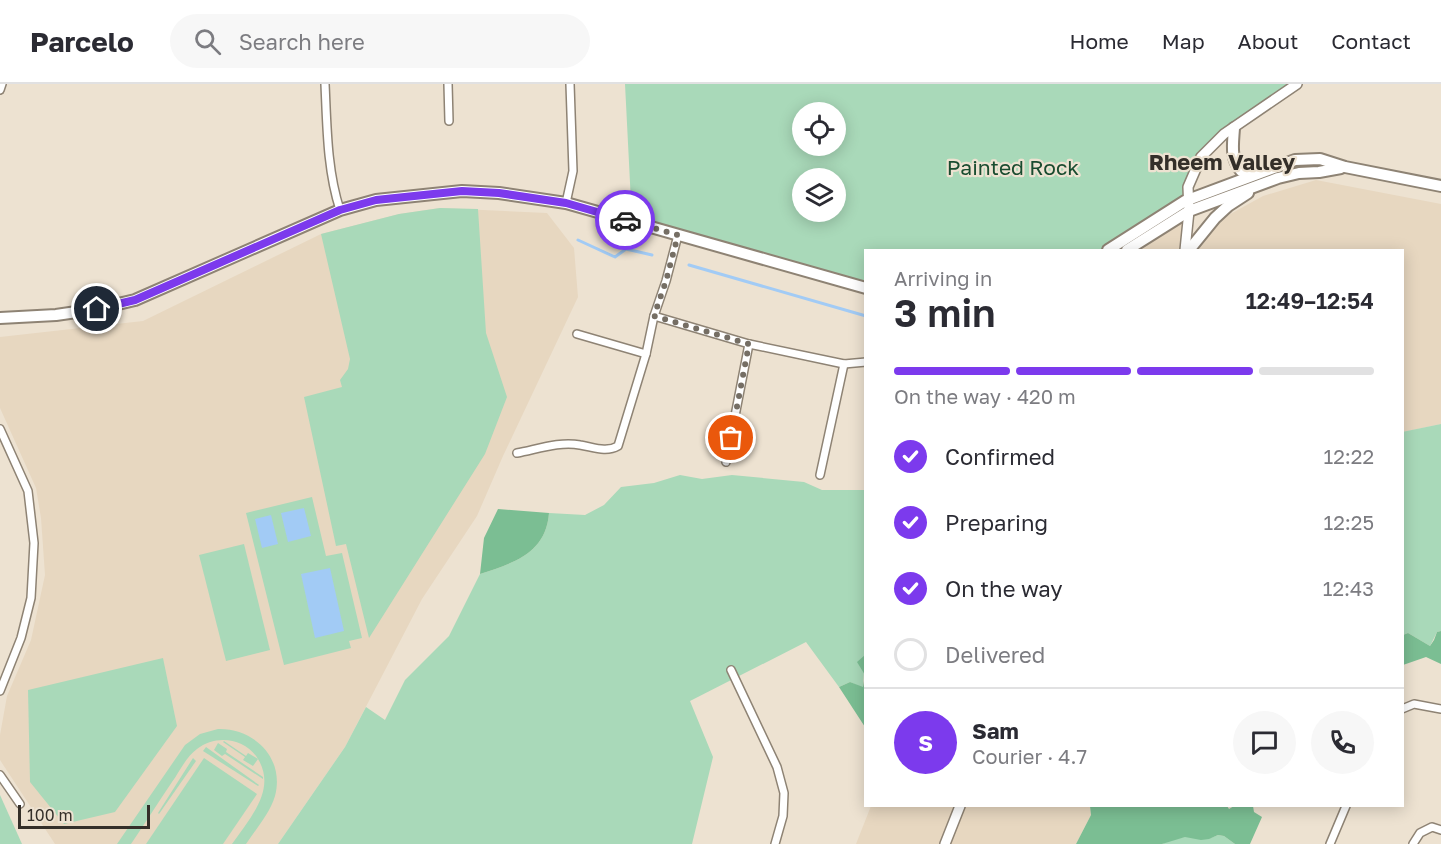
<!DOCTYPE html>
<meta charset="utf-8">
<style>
:root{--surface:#fff;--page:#f7f7f7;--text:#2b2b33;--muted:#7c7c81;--line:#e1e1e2;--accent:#7c3aed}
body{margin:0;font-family:"Golos Text",sans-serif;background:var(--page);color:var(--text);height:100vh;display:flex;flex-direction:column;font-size:22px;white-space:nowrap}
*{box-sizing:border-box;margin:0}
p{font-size:20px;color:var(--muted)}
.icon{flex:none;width:33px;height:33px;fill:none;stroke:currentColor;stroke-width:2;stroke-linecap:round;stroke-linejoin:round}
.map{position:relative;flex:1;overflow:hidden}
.drawer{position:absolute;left:864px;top:165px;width:540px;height:558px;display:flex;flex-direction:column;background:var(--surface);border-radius:0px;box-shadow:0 3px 15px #0003}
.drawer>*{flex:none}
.fabs{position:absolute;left:792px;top:18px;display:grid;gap:12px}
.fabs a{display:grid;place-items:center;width:54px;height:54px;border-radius:50%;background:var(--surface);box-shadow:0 3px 15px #0003;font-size:30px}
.scale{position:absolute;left:18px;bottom:15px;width:132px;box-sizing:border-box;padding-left:6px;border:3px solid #342f29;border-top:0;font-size:16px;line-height:21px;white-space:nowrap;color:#342f29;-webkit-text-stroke:4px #ede2d1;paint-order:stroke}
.pin{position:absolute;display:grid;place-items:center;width:51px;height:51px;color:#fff;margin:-26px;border:3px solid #fff;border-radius:50%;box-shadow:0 2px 6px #0007}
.courier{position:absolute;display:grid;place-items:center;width:60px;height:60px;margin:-30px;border:4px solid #7c3aed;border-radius:50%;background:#fff;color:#222;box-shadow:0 2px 8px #0007}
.summary em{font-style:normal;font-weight:600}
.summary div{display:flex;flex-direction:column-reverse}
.summary{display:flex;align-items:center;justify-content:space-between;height:102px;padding:0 30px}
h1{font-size:39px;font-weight:600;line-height:45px}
.bar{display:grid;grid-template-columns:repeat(4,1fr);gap:9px 6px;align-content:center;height:72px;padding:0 30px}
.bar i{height:8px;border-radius:4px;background:var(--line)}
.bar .selected{background:var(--accent)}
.bar p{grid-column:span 4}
.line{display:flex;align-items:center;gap:15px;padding:0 30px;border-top:2px solid var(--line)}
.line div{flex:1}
.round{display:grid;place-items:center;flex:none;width:63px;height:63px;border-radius:32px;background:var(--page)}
ol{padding:0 30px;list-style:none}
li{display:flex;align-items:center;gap:18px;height:66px}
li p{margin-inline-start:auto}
li .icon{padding:6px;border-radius:50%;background:var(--accent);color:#fff;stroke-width:4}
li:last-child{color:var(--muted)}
li i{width:33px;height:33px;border:3px solid var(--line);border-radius:50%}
header{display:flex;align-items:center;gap:36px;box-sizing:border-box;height:84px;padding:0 30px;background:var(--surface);border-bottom:2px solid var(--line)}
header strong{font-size:28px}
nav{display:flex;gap:33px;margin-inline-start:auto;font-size:21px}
.search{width:420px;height:54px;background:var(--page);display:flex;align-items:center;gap:15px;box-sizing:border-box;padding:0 21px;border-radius:33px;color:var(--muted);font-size:22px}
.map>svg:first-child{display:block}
</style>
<header>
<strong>Parcelo</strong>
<div class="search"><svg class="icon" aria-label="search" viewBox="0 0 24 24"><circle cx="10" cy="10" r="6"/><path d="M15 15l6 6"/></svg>Search here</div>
<nav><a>Home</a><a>Map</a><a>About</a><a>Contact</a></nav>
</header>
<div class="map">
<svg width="1441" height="760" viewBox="0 0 1441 760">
<rect width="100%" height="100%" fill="#ede2d1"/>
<g fill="#e7d7c0">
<polygon points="1316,96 1441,120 1441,340 1403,348 1402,166 1199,166 1207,143 1263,112"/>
<polygon points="1188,116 1185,166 1108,166"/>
<polygon points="440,124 547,129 574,164 578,213 503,372 477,432 422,515 345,663 278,760 55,760 0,676 0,651 7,612 31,556 45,491 41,434 36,404 0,324 0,253 143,237 321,150 399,130"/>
<polygon points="871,722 1090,722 1091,731 1076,760 856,760"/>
</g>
<g fill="#a9d9b9" fill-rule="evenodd">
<path d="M625,0H1297L1245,36L1201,73L1188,116L1108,166H866L865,200L632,138ZM802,28H836V62H802ZM802,94H836V128H802Z"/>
<polygon points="440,124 478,125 486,249 507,313 485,370 369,554 346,460 336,462 304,313 342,303 340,296 348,285 350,275 321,150 399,130"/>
<polygon points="1441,340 1441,547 1437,548 1430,562 1408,549 1403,551 1402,348"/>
<path d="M680,391L702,395L732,391L804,398L822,406H865V571L863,604L850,598L839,603L806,558L690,617L713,673L692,760H278L345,663L366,623L385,636L405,596L449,552L480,490C514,479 546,469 549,429L585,431L604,421L621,403L654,399Z"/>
<polygon points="312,413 326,472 342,469 362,554 349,557 351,564 284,581 246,429"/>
<polygon points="244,460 270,566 226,577 199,471"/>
<polygon points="163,574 177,642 115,728 64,740 30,698 28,606"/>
<path d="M218,645C254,644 285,674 275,712C270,729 256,745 246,760H232C249,735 277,706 258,675L253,682L243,676L245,673L223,658L224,657L246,672L248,669L258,675C245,654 216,650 197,665C186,673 180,687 172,698C158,719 145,739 131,760H117L185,661L200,650Z"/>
<polygon points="218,659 227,665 226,668 263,693 263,695 225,670 222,672 214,666"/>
<polygon points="206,663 259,701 258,702 203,667"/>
<polygon points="193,674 196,677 159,730 158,729"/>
<polygon points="204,674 257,710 223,760 146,760"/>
<polygon points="0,711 22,760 0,760"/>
<path d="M1218,751L1224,752L1235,760H1162C1169,757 1177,753 1185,753C1200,753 1203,758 1218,751Z"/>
</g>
<g fill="#7bbe93">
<path d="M498,425L549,429C546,469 514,479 480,490L484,454Z"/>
<polygon points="1441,547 1441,580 1426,573 1403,581 1403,551 1408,549 1430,562 1434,556 1437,548"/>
<polygon points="865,571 866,571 865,643 839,603 850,598 863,603 865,591 857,578"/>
<polygon points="1090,722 1227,722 1229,725 1234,722 1253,722 1254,728 1262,733 1250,760 1235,760 1224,752 1218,751 1209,755 1201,756 1185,753 1162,760 1076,760 1091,731"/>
</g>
<g fill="#a2cbf5">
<polygon points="304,424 311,452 288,458 281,429"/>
<polygon points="271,431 278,460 262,464 255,435"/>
<polygon points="330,484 344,547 315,554 301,490"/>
</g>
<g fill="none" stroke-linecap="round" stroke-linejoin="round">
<g stroke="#a2cbf5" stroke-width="3">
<polyline points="578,156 615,173 626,165 652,171"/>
<polyline points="689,181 866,232"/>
</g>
<g stroke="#8e8374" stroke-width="10">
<g id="minor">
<path d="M325,0C327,42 327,86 340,126"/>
<polyline points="448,0 449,37"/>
<polyline points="0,6 2,0"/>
<polyline points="566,119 573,87 570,0"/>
<polyline points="654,232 749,260 844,280 866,278"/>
<polyline points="577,250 646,270"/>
<polyline points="0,345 28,407 34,459 31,514 21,554 0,607"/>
<path d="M517,369C538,365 560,357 580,361C593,363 606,369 618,362L646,270L654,232L666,197L678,151"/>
<polyline points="726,378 749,260"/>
<polyline points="820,391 844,280"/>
<polyline points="731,586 777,683 784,709 783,732 775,760"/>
<polyline points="1402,625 1414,620 1441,625"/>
<polyline points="0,691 20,720"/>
<polyline points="1330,760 1346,722"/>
<polyline points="1413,760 1420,749 1432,743 1441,746"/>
</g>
</g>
<g stroke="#8e8374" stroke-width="12">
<g id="tertiary">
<polyline points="1185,166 1189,127 1188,103 1201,73 1224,50 1297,0"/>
<polyline points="945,760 960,722"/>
</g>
</g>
<g stroke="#8e8374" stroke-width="14">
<g id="secondary">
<path d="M1234,44C1233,61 1230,73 1241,87L1256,89"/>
<polyline points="1108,166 1185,117 1295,76 1320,75 1345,83 1441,102"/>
<polyline points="1127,166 1189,127 1278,94 1299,89 1319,88 1341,84"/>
<polyline points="1189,166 1215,134 1228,122 1248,109"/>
<polyline points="0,234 56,231 97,225 135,216 340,126 376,116 462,107 499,109 566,119 866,204"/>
</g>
</g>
<use href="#minor" stroke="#fff" stroke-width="7"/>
<use href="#tertiary" stroke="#fff" stroke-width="9"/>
<use href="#secondary" stroke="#fff" stroke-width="10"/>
</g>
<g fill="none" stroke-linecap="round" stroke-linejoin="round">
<polyline stroke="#756e64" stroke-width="6" stroke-dasharray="0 10.8" points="625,136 678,151 666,197 654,232 749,260 731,354"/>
<polyline stroke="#7c3aed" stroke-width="8" points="97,225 135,216 340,126 376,116 462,107 499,109 566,119 625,136"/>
</g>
<g text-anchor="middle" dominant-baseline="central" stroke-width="4.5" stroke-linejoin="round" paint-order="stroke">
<g font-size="21" fill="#194c2f" stroke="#ede2d1">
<text x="1013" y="83">Painted Rock</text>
</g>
<g font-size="22" font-weight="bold" fill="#342f29" stroke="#ede2d1">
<text x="1222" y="77">Rheem Valley</text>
</g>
</g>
</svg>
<div class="fabs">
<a><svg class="icon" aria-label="locate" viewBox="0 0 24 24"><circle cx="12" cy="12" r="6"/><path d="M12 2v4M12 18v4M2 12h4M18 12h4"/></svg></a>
<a><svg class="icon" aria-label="layers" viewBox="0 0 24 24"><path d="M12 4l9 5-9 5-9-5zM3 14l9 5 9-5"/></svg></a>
</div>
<div class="scale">100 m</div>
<div class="pin" style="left:731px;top:354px;background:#ea580c"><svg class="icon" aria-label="bag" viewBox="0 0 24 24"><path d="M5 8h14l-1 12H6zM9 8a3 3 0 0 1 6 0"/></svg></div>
<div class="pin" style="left:97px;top:225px;background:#1f2937"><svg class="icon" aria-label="home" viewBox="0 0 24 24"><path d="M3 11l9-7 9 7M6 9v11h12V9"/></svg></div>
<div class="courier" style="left:625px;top:136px"><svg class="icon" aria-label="car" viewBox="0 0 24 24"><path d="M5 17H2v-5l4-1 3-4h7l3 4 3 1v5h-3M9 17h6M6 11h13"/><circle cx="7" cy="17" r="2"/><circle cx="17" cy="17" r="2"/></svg></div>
<section class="drawer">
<div class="summary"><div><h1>3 min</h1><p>Arriving in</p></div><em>12:49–12:54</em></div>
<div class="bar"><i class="selected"></i><i class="selected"></i><i class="selected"></i><i></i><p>On the way · 420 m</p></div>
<ol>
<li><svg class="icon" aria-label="check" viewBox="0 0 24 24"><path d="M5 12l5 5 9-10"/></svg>Confirmed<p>12:22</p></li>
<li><svg class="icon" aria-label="check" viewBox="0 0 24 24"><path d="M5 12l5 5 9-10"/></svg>Preparing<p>12:25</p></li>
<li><svg class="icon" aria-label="check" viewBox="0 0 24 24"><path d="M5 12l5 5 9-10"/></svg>On the way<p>12:43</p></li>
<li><i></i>Delivered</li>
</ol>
<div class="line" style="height:108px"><b class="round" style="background:var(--accent);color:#fff">S</b><div><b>Sam</b><p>Courier · 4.7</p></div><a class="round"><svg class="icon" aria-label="chat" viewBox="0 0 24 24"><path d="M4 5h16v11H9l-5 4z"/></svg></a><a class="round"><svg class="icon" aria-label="phone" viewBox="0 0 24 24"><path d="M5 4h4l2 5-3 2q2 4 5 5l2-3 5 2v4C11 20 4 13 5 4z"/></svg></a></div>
</section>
</div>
